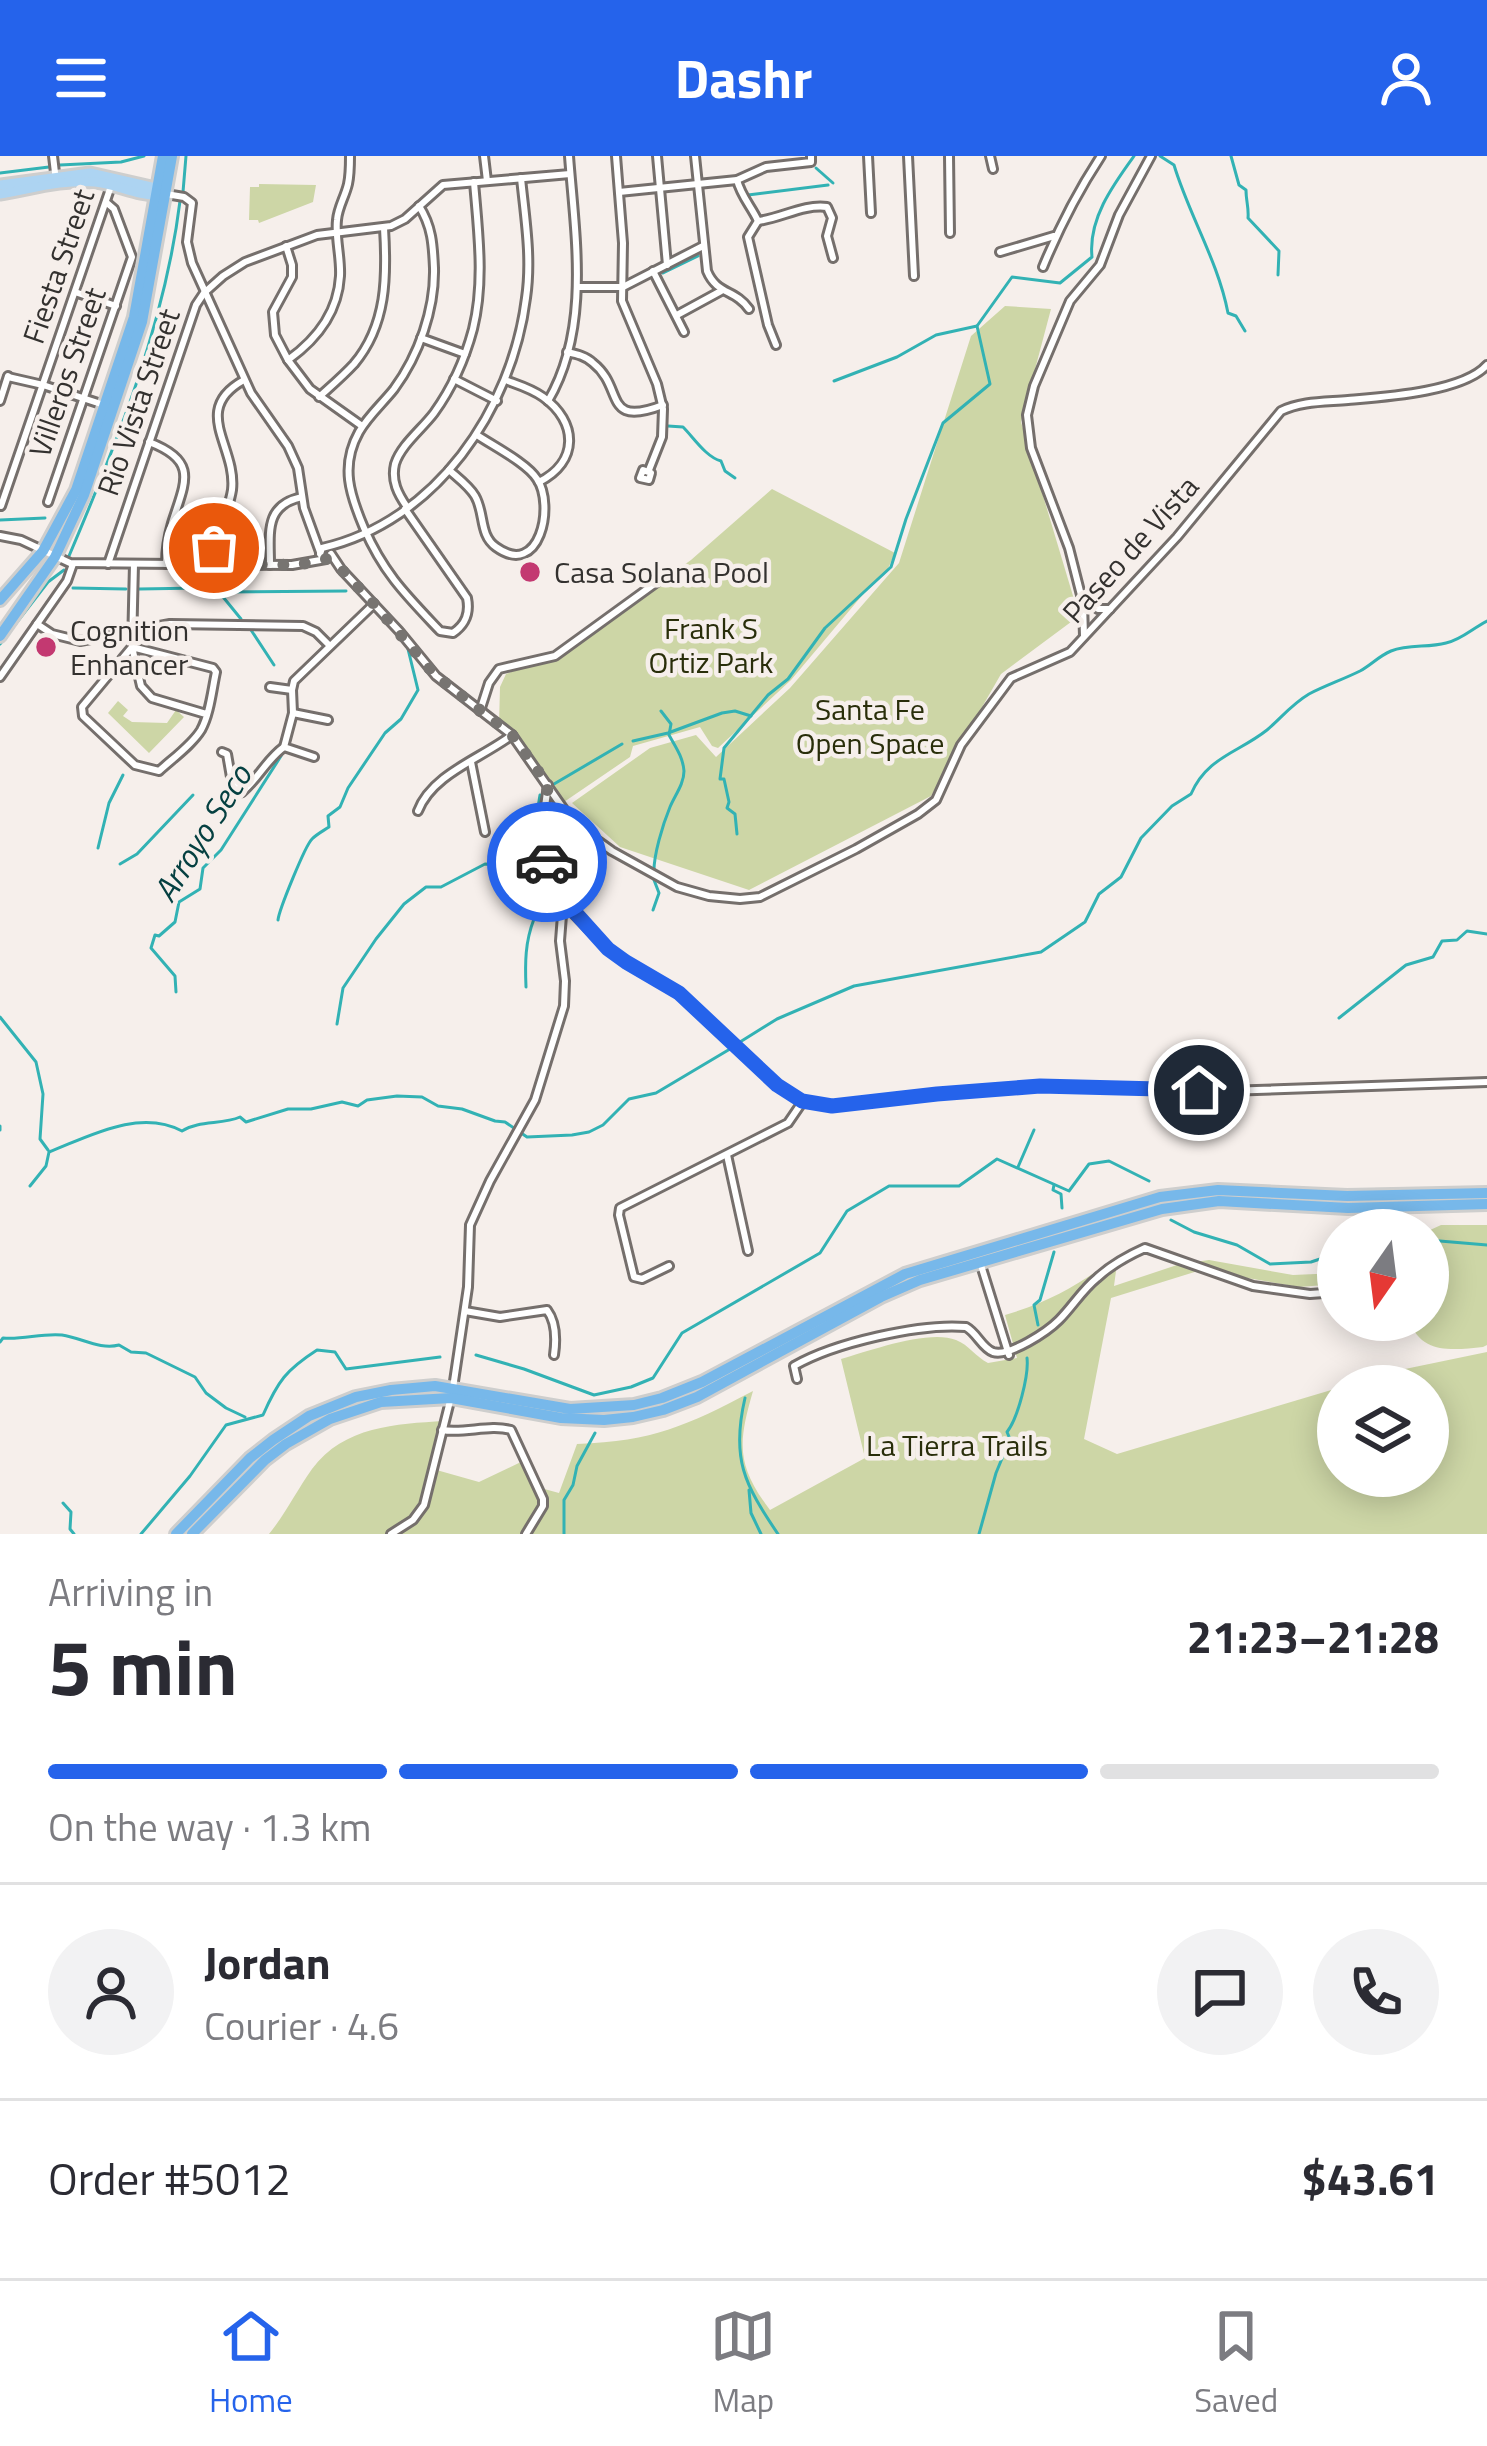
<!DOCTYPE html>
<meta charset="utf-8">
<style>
:root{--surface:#fff;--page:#f2f2f3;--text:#2b2b33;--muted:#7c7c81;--line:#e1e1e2;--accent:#2563eb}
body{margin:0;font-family:"Titillium Web",sans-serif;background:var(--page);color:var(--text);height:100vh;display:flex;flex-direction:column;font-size:45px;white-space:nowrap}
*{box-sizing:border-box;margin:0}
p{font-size:39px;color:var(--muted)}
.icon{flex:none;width:66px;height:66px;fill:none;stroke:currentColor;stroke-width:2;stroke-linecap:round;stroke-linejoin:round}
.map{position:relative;height:1378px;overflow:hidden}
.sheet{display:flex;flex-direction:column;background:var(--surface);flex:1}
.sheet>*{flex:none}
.needle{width:78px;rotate:194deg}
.buttons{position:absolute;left:1317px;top:1053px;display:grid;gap:24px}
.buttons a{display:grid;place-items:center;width:132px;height:132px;border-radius:50%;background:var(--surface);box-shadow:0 6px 30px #0003;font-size:60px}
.pin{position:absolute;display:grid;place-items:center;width:102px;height:102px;color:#fff;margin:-51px;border:6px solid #fff;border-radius:50%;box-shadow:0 3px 12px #0007}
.courier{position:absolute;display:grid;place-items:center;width:120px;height:120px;margin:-60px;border:9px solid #2563eb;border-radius:50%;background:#fff;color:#222;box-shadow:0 3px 15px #0007}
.summary em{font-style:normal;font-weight:700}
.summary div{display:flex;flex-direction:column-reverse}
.summary{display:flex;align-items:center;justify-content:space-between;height:204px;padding:0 48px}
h1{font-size:78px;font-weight:700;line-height:90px}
.bar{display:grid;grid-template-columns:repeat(4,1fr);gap:18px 12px;align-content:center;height:144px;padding:0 48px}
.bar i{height:15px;border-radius:9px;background:var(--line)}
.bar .active{background:var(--accent)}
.bar p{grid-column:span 4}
.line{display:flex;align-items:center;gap:30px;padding:0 48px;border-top:3px solid var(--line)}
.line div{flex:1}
.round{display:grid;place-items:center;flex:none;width:126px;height:126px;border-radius:63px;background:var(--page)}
header{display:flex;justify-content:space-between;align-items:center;height:156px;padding:0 48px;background:var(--accent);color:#fff;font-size:54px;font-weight:700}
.menu{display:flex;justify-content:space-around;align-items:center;height:168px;border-top:3px solid var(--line);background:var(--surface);font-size:33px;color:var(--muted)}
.menu a{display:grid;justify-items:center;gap:6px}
.menu .active{color:var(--accent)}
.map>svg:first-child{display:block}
</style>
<header><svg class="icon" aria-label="menu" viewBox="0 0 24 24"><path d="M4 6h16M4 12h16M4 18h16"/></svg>Dashr<svg class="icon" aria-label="person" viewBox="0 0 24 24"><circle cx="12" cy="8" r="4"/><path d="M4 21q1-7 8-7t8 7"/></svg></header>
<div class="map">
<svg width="1487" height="1378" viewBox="0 0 1487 1378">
<rect width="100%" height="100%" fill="#f6efeb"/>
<g fill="#cdd6a6">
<polygon points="259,28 316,29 313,46 259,67 258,64 249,64 250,31 259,31"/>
<polygon points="1005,150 1051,153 1021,266 1079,460 1001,518 931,640 749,734 620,691 572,647 650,592 696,579 716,601 790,532 899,407 971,180"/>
<polygon points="772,333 895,397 886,417 865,436 791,524 718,592 712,590 700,571 633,590 630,601 561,648 523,594 499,569 500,531 506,518 560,497 691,404"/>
<polygon points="118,545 128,554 123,560 132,566 167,567 176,554 184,561 149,597 108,557"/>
<path d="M1441,1069H1487V1189L1483,1191C1453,1194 1421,1199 1409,1164H1428V1075Z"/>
<path d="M1118,1100L1114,1130L1180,1108L1209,1104L1293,1119L1338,1117V1128L1299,1131L1201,1114L1111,1142L1084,1283L1117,1298L1338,1232V1320H1428V1230H1346L1405,1213L1487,1196V1378H269C286,1357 297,1334 312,1313C344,1270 396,1268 444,1265L433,1313L479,1326L523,1305L537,1331L559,1337L577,1288C654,1285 686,1270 753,1235C738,1287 736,1309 770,1354L865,1302L841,1203C869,1195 929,1173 956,1184C969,1189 976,1201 988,1207L1017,1202L1005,1159C1052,1145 1078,1129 1118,1100Z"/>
</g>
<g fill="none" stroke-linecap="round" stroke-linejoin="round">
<g stroke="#32b2b4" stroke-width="3">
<path d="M1160,0L1174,9C1189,59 1218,105 1228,157L1236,160L1245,175"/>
<path d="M1231,0L1239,29L1246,34C1246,45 1249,52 1248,62L1279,95L1278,119"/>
<polyline points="60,9 121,6 144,0"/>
<polyline points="816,12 833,27"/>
<polyline points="0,17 49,11"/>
<polyline points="183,36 186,0"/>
<polyline points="748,39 828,29"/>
<polyline points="663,117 698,100"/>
<polyline points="834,225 897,201 936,179 977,170"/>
<path d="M668,270L683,271C694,282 706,301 721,305L725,315L735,322"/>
<polyline points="0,364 45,362"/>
<path d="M69,400C117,287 165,167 180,45"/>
<polyline points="73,432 126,433"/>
<polyline points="139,433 200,432 219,436 241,463"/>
<polyline points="219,436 346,435"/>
<polyline points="251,474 274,509"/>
<polyline points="0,488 48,426 64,414"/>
<polyline points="633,585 668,577 722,557 735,555 751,560"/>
<polyline points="554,628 622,588"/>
<path d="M737,678L735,658L727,652L729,646L724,623H720L724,592L768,539L788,523L825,472L891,411L906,363L943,267L990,228L977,170L1012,121L1060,127L1092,101C1088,63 1113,29 1134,0"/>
<polyline points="98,692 109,647 123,619"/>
<polyline points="120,708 137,698 193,639"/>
<path d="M654,718C653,700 663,668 670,651C675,639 684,628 684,615C683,601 675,590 669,579L671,568L661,555"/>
<polyline points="653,754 659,737 654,724"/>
<path d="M278,764C279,754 305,690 312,683C317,678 323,675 329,671L328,660L340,651L348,632L385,577L401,563L418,534L408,493"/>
<path d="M526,831C525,807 525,786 534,763L531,756L533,711L528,706V682"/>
<polyline points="176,836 175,820 151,792 155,779 159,780 175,766 179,746 200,733 203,712 221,694 281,600"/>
<polyline points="0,861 36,906 43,938 40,983 48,994"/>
<polyline points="1339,862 1406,809 1433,801 1442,785 1457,784 1467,775 1487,778"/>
<polyline points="337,868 343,832 376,783 404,748 426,731 441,731 485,708 502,709 510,704 534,676 540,639"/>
<path d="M740,886L777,863L854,830L1041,796L1085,766L1099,738L1121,721L1141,682L1172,650L1191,638C1207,601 1238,597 1267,574C1281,562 1292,548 1309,538C1324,530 1344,523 1360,515C1371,509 1379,500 1391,495C1409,488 1428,492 1446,487C1461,484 1473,472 1487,465"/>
<polyline points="0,970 0,974"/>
<polyline points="1018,1011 1034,974"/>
<polyline points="1054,1029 1053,1034 1061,1038 1062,1052"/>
<path d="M30,1030L46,1010L49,996C88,981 139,952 182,975C199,964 222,969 240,961L246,966L288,953H311L342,946L358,950L367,944L397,940L422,941L438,950L462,953L495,965L505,966L527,981L572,979L589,976L603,969L629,943L656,937L730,893"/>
<polyline points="1171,1064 1194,1076 1237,1089 1270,1108 1311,1106 1338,1097"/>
<polyline points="1428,1084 1487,1089"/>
<polyline points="1038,1169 1034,1149 1040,1144 1054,1096"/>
<path d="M0,1186L3,1182C23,1184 41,1177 62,1179C82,1182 100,1194 119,1189L131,1196L146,1197L195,1221L206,1237L226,1252L245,1261"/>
<polyline points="476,1199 524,1213 594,1239 631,1231 653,1222 682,1177 820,1097 847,1055 889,1030 959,1030 997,1003 1069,1035 1089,1008 1109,1005 1149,1025"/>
<path d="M745,1242C731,1302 744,1328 778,1378"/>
<polyline points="749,1334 751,1357 761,1378"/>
<polyline points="63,1347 71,1356 70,1373 74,1378"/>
<path d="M141,1378L190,1320L226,1269L263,1259C278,1225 286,1214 317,1194L335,1196L346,1213L440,1201"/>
<polyline points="564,1378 564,1344 573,1329 577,1310 595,1277"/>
<path d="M979,1378L996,1317L1010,1283L1007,1276C1018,1262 1029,1219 1027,1202"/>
</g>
<g stroke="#756f6c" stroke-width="12">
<g id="minor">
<polyline points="53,0 56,25"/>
<polyline points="484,0 487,25"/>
<polyline points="616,0 623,87 622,145 657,228 663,253 662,281 649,314"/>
<polyline points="657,0 667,109"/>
<path d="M695,0L707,115C717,139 735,133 749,153"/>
<polyline points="868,0 871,57"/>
<polyline points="908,0 914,120"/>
<polyline points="949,0 950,77"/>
<polyline points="990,0 993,13"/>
<path d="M737,24C741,40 751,50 758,65"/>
<polyline points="619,36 737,24 766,11 811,6 811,0"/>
<polyline points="166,38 184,41 192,47 187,86 192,107 251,237 288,290 298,312 304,352 320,396"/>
<polyline points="758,65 748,81 768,169 776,189"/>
<path d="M758,65C782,62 803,48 827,51L832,62L827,80L833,102"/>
<polyline points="286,90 292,109 292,121 273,156 275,179 288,204 310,233 362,270"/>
<polyline points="1000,96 1054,80"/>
<path d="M1043,111C1059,72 1078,35 1101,0"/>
<polyline points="653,115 684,176"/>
<polyline points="577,131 623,131 703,90"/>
<polyline points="75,136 116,150"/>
<polyline points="677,159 721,135"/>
<polyline points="421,182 465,198"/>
<path d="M567,196C576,198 586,200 593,207C625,232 602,272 663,249"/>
<path d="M288,204C316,184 338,156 340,120C341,101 335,82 337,64C338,51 345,41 348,28C350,19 350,9 350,0"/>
<polyline points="8,221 43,229 104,249"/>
<polyline points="454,223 497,245"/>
<path d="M508,225C519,229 532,233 543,241C578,266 579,306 539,326"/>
<path d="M319,241C330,231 343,220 354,208C387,169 387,120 384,72"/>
<polyline points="0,245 8,220"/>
<path d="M548,245C591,172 575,80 569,0"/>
<path d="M149,286C199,305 185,326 172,367C168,381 166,394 166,408"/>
<path d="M449,314C458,322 469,330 475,340C485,357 479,379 496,391C540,423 555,349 537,323C527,307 493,290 477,279"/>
<polygon points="643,314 651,317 649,324 640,322"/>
<polyline points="48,346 132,101 114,53 107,47"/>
<polyline points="1,350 111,30"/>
<path d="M407,351C398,338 391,325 395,308C401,289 422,273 434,257C452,232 465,203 473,173C485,125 478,75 474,26"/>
<path d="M405,353L467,442C470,457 466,468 453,477L440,475C407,440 384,418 364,372C350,339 340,310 359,276C368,260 383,247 394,233C419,199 435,153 434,112C433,89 432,70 419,50"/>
<polyline points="0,380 21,384 70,407 292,409 326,403"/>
<path d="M331,398L341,413L399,475L436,520L512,579L565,655L584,675L612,695L677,731L709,740L740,743L760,741L856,693L918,658L936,644L961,589L1011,522L1070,496L1177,381L1281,255C1301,245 1325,246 1348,244C1384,241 1463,236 1487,209"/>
<path d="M324,403L320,398L322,392C436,366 512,253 526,142C532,102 525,62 521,22"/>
<path d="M213,407C214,381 228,359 232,334C237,290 190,254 244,224"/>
<polyline points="108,408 196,149 204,137 223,120 245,106 317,79 391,70 405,63 443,29 570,18"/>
<path d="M134,408L132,491L82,551L83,560L135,609L159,615C172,603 192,589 201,574C210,558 212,534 216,516L213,512L132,491L141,530L152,542L206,558"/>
<path d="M270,409C270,377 264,349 302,341"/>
<polyline points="1082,440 1098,453 1110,453"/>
<polyline points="37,468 52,478 80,485 170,468 303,470 316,476 329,489"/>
<polyline points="1084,480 1083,447 1069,392 1031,292 1027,259 1034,230 1070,145 1100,109 1119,59 1151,0"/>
<polyline points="0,521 67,425 73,408"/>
<polyline points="270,531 292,534"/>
<polyline points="480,555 489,527 499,513 555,500 657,426"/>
<polyline points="293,557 328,564"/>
<path d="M222,596L227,598L232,627L242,636C258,623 267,603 284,591"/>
<polyline points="314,601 284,591 293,557 292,534 294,525 374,448"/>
<polyline points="471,606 485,676"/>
<polyline points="548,629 541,679 543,695 563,743 574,758 608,793 626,806 679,837 777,929 803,945 832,950 937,938 1041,930 1226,935 1487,926"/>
<path d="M418,655C432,618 482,602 512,579"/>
<polyline points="727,999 748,1095"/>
<polyline points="980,1106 1009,1199"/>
<polyline points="669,1110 642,1123 634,1121 619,1059 620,1052 788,967 803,945"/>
<path d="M465,1155L500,1161L547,1154C556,1166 556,1185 554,1199"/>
<path d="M797,1223L794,1210C834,1187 920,1167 966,1171C977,1177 982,1192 993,1196C1010,1201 1048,1175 1059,1164C1073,1150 1082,1134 1097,1122C1111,1109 1127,1100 1145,1092L1253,1130L1310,1138L1338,1136"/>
<polyline points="453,1232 468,1131 470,1069 490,1025 535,944 564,850 565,825 560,785 563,746"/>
<path d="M442,1274C465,1278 489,1268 511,1274L543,1343V1350L526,1378"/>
<polyline points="391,1378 413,1364 424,1349 450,1245"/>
</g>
</g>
<g stroke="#cececd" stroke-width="15">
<g id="major">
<polyline points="0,29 90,17 160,33"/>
<path d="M0,38C30,33 64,23 95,26C117,28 137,40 160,39"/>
</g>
</g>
<g stroke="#cececd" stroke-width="16">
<g id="highway">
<polyline points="0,444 43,395 76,334 134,161 163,0"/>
<polyline points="0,480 55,401 84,339 142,166 172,0"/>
<polyline points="176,1378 250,1302 273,1284 309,1260 356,1241 391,1234 435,1230 570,1253 634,1249 662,1242 702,1226 905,1118 1160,1041 1218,1034 1347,1040 1487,1037"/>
<polyline points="192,1378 265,1304 286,1288 330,1263 381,1246 451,1242 561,1262 604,1264 633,1261 663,1254 697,1241 881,1141 920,1124 1162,1053 1219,1045 1348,1052 1487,1048"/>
</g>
</g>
<use href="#minor" stroke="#fff" stroke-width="6"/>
<use href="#major" stroke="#add4f2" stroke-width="9"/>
<use href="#highway" stroke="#77b8ea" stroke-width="10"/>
</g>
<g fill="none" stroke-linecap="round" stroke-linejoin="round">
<polyline stroke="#777471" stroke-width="12" stroke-dasharray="0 21.6" points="214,392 213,408 297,409 326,403 341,413 374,448 436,520 512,579 548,629 541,679 547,706"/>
<polyline stroke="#2563eb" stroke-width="15" points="547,706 563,743 608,793 626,806 679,837 777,929 802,945 832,950 937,938 1040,930 1199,934"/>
</g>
<g fill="#c33971" stroke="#f6efeb" stroke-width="4.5">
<circle cx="530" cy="416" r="12"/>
<circle cx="46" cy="491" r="12"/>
</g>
<g text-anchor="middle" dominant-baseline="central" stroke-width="9" stroke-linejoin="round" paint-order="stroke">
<g font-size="30" fill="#33312f" stroke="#f6efeb">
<text transform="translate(58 110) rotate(-71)">Fiesta Street</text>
<text transform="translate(67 216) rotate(-71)">Villeros Street</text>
<text transform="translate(138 246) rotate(-71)">Rio Vista Street</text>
<text transform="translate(1130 393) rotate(-48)">Paseo de Vista</text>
</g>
<g font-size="30" fill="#33312f" stroke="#f6efeb" text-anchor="start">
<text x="554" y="416">Casa Solana Pool</text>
<text x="70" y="474">Cognition<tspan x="70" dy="34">Enhancer</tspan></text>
</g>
<g font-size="30" fill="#292e0a" stroke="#f6efeb">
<text x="711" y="472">Frank S<tspan x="711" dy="34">Ortiz Park</tspan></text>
<text x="870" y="553">Santa Fe<tspan x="870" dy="34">Open Space</tspan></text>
<text x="957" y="1289">La Tierra Trails</text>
</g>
<g font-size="33" font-style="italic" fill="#054041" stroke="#f6efeb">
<text transform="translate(202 677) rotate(-58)">Arroyo Seco</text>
</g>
</g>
</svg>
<div class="buttons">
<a><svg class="needle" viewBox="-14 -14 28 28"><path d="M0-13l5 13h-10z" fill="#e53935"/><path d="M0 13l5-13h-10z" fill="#7c7c81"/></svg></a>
<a><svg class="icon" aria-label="layers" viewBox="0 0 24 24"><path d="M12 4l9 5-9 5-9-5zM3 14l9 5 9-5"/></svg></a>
</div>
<div class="pin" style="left:214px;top:392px;background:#ea580c"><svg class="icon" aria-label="bag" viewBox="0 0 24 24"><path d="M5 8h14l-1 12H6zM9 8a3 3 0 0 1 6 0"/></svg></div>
<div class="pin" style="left:1199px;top:934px;background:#1f2937"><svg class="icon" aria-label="home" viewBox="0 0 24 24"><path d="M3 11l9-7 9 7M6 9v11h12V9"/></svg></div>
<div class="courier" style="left:547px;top:706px"><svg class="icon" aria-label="car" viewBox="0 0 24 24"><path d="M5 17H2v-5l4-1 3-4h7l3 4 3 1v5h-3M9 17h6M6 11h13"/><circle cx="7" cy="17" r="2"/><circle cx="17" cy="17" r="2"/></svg></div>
</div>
<section class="sheet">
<div class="summary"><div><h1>5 min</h1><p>Arriving in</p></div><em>21:23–21:28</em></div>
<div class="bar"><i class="active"></i><i class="active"></i><i class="active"></i><i></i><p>On the way · 1.3 km</p></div>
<div class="line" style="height:216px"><a class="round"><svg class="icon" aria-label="person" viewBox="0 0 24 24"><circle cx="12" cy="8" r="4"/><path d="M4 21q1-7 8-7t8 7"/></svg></a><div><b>Jordan</b><p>Courier · 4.6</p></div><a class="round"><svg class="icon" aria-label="chat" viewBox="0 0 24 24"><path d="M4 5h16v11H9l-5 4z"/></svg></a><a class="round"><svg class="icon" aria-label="phone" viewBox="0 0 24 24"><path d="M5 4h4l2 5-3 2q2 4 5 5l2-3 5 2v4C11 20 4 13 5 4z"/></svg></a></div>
<div class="line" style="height:156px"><div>Order #5012</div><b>$43.61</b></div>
</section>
<nav class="menu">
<a class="active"><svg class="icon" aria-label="home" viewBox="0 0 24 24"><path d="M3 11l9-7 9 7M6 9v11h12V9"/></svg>Home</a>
<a><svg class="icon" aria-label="map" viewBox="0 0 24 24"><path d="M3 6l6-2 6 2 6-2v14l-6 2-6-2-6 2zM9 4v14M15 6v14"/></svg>Map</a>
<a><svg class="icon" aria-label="saved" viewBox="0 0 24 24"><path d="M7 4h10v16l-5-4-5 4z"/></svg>Saved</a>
</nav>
